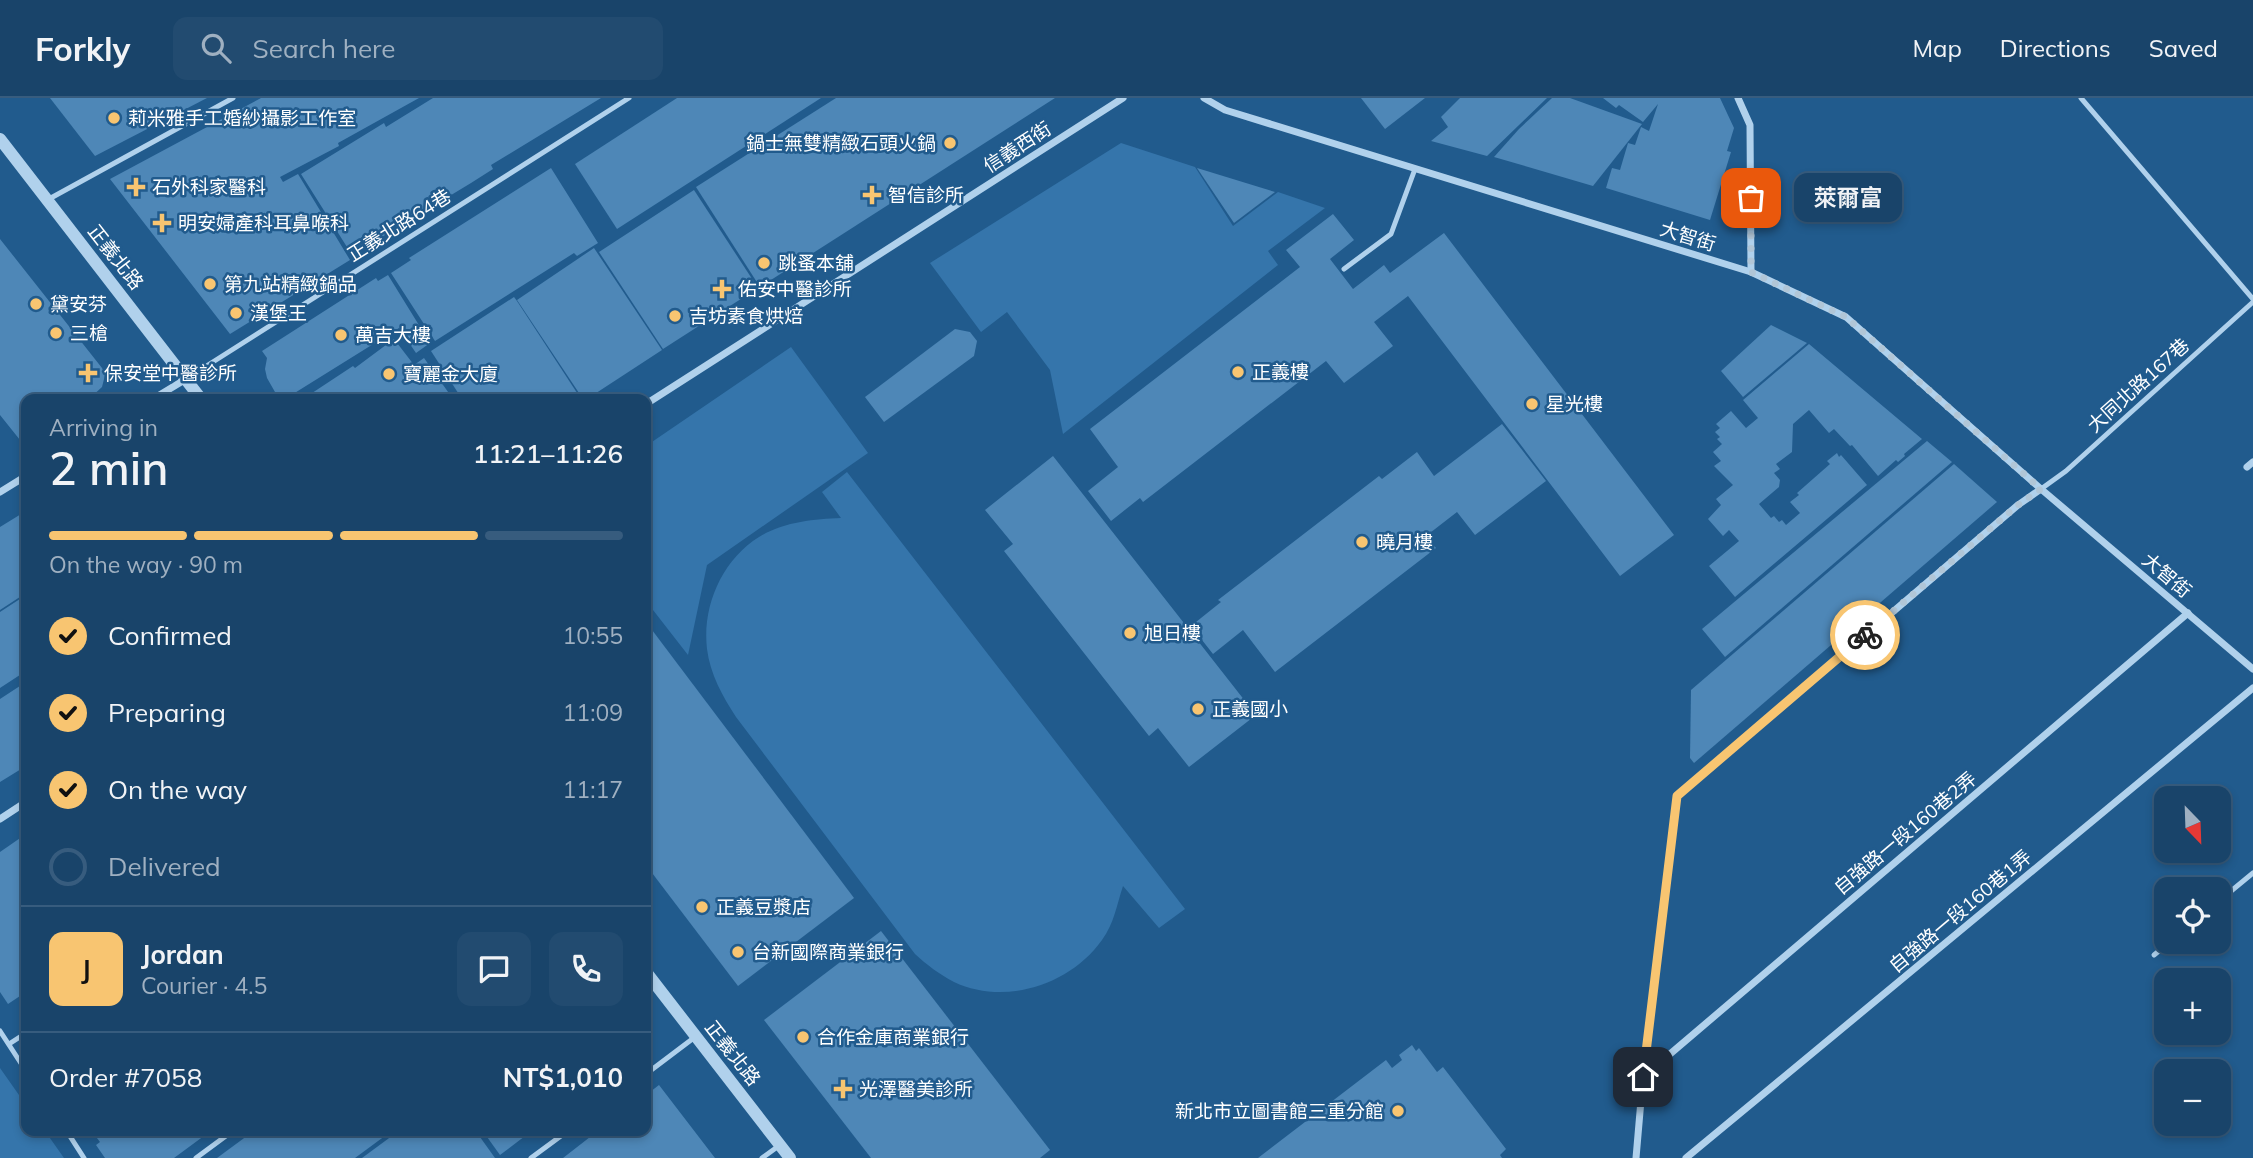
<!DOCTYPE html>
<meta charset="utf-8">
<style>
:root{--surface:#19446a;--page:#224b70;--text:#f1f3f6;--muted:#9fb0c1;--line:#375c7e;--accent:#f8c571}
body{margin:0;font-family:Mulish,"Noto Sans TC",sans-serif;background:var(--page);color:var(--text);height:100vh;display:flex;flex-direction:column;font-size:26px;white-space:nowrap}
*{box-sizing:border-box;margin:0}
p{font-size:23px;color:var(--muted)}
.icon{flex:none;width:38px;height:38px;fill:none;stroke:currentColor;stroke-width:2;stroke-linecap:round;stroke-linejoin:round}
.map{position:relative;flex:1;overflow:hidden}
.side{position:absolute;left:21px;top:296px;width:630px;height:742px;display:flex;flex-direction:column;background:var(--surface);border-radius:14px;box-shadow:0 4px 10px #0003,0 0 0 2px var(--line)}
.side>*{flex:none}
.needle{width:46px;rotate:157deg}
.tools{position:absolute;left:2154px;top:688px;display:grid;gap:14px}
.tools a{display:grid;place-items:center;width:77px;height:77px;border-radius:14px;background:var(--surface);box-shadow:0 4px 10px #0003,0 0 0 2px var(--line);font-size:35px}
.pin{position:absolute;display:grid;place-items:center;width:60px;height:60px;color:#fff;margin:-30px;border-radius:14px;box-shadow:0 4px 10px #0006}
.courier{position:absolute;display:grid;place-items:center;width:70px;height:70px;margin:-35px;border:5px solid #f8c571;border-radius:50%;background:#fff;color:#222;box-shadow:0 2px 9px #0007}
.bubble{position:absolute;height:49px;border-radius:14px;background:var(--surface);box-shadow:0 4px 10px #0003,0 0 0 2px var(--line);font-size:23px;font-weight:600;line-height:49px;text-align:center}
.summary em{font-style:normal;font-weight:600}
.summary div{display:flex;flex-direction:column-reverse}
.summary{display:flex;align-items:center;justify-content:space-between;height:119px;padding:0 28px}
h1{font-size:46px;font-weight:600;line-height:52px}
.bar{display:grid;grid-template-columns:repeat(4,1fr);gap:10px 7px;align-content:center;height:84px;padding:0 28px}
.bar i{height:9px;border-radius:5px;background:var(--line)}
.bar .current{background:var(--accent)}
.bar p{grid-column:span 4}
.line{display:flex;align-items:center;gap:18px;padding:0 28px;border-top:2px solid var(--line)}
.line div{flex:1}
.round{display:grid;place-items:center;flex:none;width:74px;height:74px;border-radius:14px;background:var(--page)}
ol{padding:0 28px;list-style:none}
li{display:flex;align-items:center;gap:21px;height:77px}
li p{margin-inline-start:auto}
li .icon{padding:7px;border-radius:50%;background:var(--accent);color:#111;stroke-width:4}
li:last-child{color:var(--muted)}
li i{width:38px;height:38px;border:4px solid var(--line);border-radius:50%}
header{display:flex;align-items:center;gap:42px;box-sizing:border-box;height:98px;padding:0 35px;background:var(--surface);border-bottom:2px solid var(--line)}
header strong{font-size:33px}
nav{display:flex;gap:38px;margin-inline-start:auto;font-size:24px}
.search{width:490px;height:63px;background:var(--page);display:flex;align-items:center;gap:18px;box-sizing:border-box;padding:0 24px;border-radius:14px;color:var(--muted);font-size:26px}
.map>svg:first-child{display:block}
</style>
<header>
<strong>Forkly</strong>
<div class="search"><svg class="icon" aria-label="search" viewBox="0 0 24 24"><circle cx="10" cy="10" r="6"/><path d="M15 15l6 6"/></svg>Search here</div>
<nav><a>Map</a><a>Directions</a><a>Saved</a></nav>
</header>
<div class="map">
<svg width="2253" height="1060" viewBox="0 0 2253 1060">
<rect width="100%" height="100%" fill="#215b8d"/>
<g fill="#3575ab">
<polygon points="1121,45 1195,69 1233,128 1278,94 1325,110 1268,153 1278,167 1063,336 1050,272 1007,214 981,234 930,165"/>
<polygon points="791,249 868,355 707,467 688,557 646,503 646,348"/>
<path d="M847,374L1185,811L1159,830L1123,788C1117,806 1114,826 1102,842C1070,887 1005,908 954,884C939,876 927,867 915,856L736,619C723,599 710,576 707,551C702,508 722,462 759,439C783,424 814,421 841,420L822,394Z"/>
<polygon points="0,970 26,1007 26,1032 45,1033 64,1060 0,1060"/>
</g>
<g fill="#4e87b7">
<polygon points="50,0 207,0 95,58"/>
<polygon points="261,0 419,0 338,45 339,48 280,79 283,84 298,76 350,162 230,236 110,81"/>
<polygon points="433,0 601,0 491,67 493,71 471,85 352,157 301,76 384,25 386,29"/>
<polygon points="677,0 821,0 617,131 575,66"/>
<polygon points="836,0 1055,0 760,189 696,89"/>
<polygon points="1361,0 1425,0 1385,31"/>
<polygon points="1460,0 1547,0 1487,58 1431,43 1448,29 1441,19"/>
<polygon points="1552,0 1570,0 1642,26 1593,88 1494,59 1519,31"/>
<polygon points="1603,0 1720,0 1734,30 1727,53 1731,54 1710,122 1606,90 1612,70 1620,72 1628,45 1635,47 1641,29 1649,33 1658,6 1643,24 1619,7 1616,10"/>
<polygon points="551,70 598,145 577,158 574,155 435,243 391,175 411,162 409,160"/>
<polygon points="1197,70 1275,94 1234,125"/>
<polygon points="694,92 758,190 663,251 599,154"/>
<polygon points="1333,116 1354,142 1330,161 1353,191 1384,167 1390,175 1444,135 1674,437 1620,478 1408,198 1374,224 1393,248 1344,285 1326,263 1143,404 1140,400 1111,423 1088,393 1118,369 1090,331 1300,169 1286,152"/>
<polygon points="0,141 102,270 105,277 102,289 89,301 26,301 26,339 20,342 0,317"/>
<polygon points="594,150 662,252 587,301 583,301 517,202"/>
<polygon points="388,177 430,245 416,255 399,230 285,301 279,301 267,280 265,271 267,260 262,253 376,180 378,183"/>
<polygon points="514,199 517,203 581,301 462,301 431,253"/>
<polygon points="1771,227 1807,245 1743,299 1721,273"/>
<polygon points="955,231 970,234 977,243 974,258 884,324 865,299"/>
<polygon points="394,241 414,267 424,260 453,301 303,301 353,268 355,270"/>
<polygon points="1809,246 1922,341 1904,356 1905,358 1898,364 1896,362 1878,378 1852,347 1850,348 1834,331 1829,335 1809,312 1793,326 1792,354 1776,366 1780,371 1774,375 1780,382 1779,389 1759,406 1771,420 1774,418 1779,424 1782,422 1786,427 1800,415 1790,404 1799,397 1797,395 1830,366 1827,363 1837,355 1839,359 1841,357 1867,387 1735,499 1709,468 1739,443 1729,432 1723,438 1708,421 1721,407 1716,401 1733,387 1714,368 1721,363 1713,354 1722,346 1717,341 1720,339 1715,334 1720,330 1716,326 1731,313 1746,330 1758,320 1743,302"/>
<polygon points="1502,326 1546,383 1475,437 1457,414 1426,438 1436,450 1275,574 1243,532 1213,556 1191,528 1221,504 1218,502 1379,378 1382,381 1417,354 1434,378"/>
<polygon points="1927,343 1952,364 1725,559 1702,531"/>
<polygon points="1053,358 1256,617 1189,669 1158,630 1149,638 1004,453 1013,446 985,412"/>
<polygon points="1954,366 1997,404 1694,665 1690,660 1691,592"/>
<polygon points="26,413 26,495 0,512 0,429"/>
<polygon points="26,497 26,573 0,590 0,514"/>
<polygon points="646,524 854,800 738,888 646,767"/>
<polygon points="26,584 26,668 0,684 0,601"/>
<polygon points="26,736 26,894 8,906 0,894 0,754"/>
<polygon points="881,833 1050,1052 1040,1060 871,1060 764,922"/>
<polygon points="1412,947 1416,953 1419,950 1437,974 1443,969 1506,1051 1500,1057 1502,1060 1258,1060 1386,962 1392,970 1402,962 1399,957"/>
<polygon points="659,987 715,1060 563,1060 599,1032 646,1032 646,997"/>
<polygon points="91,1032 212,1032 174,1060 105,1060 96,1047 100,1044"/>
<polygon points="255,1032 393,1032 355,1060 217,1060"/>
<polygon points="400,1032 475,1032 495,1060 362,1060"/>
<polygon points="482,1032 533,1032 500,1057"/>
</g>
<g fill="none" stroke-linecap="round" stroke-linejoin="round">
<g stroke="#b0d1ec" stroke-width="5">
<polyline points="2081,0 2253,201"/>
<polyline points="49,101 233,0"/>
<polyline points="1344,171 1391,136 1415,71"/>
<polyline points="186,281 629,0"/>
<polyline points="2041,391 2066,373 2253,204"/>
<polyline points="2219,803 2253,775"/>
<polyline points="2154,857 2170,844"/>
<polyline points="0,933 26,973"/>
<polyline points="9,946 26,935"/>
<polyline points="646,976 695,939"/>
<polyline points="66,1032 84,1060"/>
<polyline points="196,1060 234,1032"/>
<polyline points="531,1060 569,1032"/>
<polyline points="762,1060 780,1047"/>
</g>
<g stroke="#b0d1ec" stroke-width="7">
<polyline points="1204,0 1225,12 1751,174 1846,219 2041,391 2253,571"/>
<polyline points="1738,0 1750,27 1751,174"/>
<polyline points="153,301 186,281"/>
<polyline points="646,306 1123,0"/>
<polyline points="2247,369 2253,364"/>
<polyline points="0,394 26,378"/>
<polyline points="0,721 26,704"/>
<polyline points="1643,979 2188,515"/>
<polyline points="1636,1060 1643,979 1677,698 2018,407 2041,391"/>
<polyline points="1686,1060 2253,590"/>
</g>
<g stroke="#b0d1ec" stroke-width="12">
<polyline points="0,41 201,301"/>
<polyline points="646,874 790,1060"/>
</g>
</g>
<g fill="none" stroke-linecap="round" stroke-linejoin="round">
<polyline stroke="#b1c6d7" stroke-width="7" stroke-dasharray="0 12.6" points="1751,100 1751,174 1846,219 2041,391 2018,407 1865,537"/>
<polyline stroke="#f8c571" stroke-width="9" points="1643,979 1677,698 1865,537"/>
</g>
<g fill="#f8c571" stroke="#215b8d" stroke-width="2.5">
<circle cx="114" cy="20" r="7"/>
<circle cx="950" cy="45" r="7"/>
<path d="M132.5 78.5h7v7h7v7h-7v7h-7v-7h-7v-7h7z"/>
<path d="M868.5 86.5h7v7h7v7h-7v7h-7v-7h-7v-7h7z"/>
<path d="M158.5 114.5h7v7h7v7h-7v7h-7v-7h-7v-7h7z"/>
<circle cx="764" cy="165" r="7"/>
<circle cx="210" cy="186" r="7"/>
<path d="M718.5 180.5h7v7h7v7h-7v7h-7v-7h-7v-7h7z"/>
<circle cx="36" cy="206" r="7"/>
<circle cx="236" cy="215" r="7"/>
<circle cx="675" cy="218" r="7"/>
<circle cx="56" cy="235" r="7"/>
<circle cx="341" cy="237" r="7"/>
<circle cx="1238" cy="274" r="7"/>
<path d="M84.5 264.5h7v7h7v7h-7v7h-7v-7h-7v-7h7z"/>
<circle cx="389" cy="276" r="7"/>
<circle cx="1532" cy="306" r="7"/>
<circle cx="1362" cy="444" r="7"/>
<circle cx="1130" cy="535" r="7"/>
<circle cx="1198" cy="611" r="7"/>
<circle cx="702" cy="809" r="7"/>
<circle cx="738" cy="854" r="7"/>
<circle cx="803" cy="939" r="7"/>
<path d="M839.5 980.5h7v7h7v7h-7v7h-7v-7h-7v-7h7z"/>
<circle cx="1398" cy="1013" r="7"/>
</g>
<g text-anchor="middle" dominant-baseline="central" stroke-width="5" stroke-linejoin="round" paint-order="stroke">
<g font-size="19" fill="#fff" stroke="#215b8d" text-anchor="start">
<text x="128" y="20">莉米雅手工婚紗攝影工作室</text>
<text x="936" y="45" text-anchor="end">鍋士無雙精緻石頭火鍋</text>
<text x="152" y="89">石外科家醫科</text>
<text x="888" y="97">智信診所</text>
<text x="178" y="125">明安婦產科耳鼻喉科</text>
<text x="778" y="165">跳蚤本舖</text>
<text x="224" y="186">第九站精緻鍋品</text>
<text x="738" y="191">佑安中醫診所</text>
<text x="50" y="206">黛安芬</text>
<text x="250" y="215">漢堡王</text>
<text x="689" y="218">吉坊素食烘焙</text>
<text x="70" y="235">三槍</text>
<text x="355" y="237">萬吉大樓</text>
<text x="1252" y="274">正義樓</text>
<text x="104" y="275">保安堂中醫診所</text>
<text x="403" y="276">寶麗金大廈</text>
<text x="1546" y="306">星光樓</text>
<text x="1376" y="444">曉月樓</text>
<text x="1144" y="535">旭日樓</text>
<text x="1212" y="611">正義國小</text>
<text x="716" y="809">正義豆漿店</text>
<text x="752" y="854">台新國際商業銀行</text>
<text x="817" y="939">合作金庫商業銀行</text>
<text x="859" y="991">光澤醫美診所</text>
<text x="1384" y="1013" text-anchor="end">新北市立圖書館三重分館</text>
</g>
<g font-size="19" fill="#fff" stroke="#215b8d">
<text transform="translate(1017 49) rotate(-33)">信義西街</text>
<text transform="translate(399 127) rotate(-32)">正義北路64巷</text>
<text transform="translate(1688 138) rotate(17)">大智街</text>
<text transform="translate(116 159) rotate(52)">正義北路</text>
<text transform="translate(2138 287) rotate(-42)">大同北路167巷</text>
<text transform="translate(2167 477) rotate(40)">大智街</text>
<text transform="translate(1905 735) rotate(-40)">自強路一段160巷2弄</text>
<text transform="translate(1960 813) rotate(-40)">自強路一段160巷1弄</text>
<text transform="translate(733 955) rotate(52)">正義北路</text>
</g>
</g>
</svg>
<div class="tools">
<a><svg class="needle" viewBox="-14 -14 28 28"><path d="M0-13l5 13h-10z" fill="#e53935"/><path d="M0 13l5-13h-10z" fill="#9fb0c1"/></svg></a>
<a><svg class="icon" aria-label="locate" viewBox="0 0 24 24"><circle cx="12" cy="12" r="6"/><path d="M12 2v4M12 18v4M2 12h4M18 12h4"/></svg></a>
<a>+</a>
<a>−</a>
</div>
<div class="pin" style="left:1751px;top:100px;background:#ea580c"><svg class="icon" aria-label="bag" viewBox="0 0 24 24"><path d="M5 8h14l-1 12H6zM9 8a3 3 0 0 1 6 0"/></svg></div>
<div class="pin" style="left:1643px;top:979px;background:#1f2937"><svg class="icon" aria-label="home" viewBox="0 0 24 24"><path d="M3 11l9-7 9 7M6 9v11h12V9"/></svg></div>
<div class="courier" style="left:1865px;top:537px"><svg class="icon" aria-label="bike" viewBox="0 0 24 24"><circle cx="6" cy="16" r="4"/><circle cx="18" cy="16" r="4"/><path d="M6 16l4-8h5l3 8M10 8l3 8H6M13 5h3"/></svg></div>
<div class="bubble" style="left:1794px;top:75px;width:108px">萊爾富</div>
<section class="side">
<div class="summary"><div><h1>2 min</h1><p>Arriving in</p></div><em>11:21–11:26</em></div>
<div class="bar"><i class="current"></i><i class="current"></i><i class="current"></i><i></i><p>On the way · 90 m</p></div>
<ol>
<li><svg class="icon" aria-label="check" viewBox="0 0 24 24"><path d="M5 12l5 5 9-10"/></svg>Confirmed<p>10:55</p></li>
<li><svg class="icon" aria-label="check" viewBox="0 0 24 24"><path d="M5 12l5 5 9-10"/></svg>Preparing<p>11:09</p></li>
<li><svg class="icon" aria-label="check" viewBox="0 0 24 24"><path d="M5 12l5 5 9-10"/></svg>On the way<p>11:17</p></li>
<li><i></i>Delivered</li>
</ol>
<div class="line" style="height:126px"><b class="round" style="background:var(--accent);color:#111">J</b><div><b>Jordan</b><p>Courier · 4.5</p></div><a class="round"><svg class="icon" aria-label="chat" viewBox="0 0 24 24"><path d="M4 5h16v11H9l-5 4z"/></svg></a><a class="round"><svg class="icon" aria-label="phone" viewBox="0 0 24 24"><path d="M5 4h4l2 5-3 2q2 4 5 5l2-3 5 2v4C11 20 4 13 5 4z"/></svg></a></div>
<div class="line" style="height:91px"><div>Order #7058</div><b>NT$1,010</b></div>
</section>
</div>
